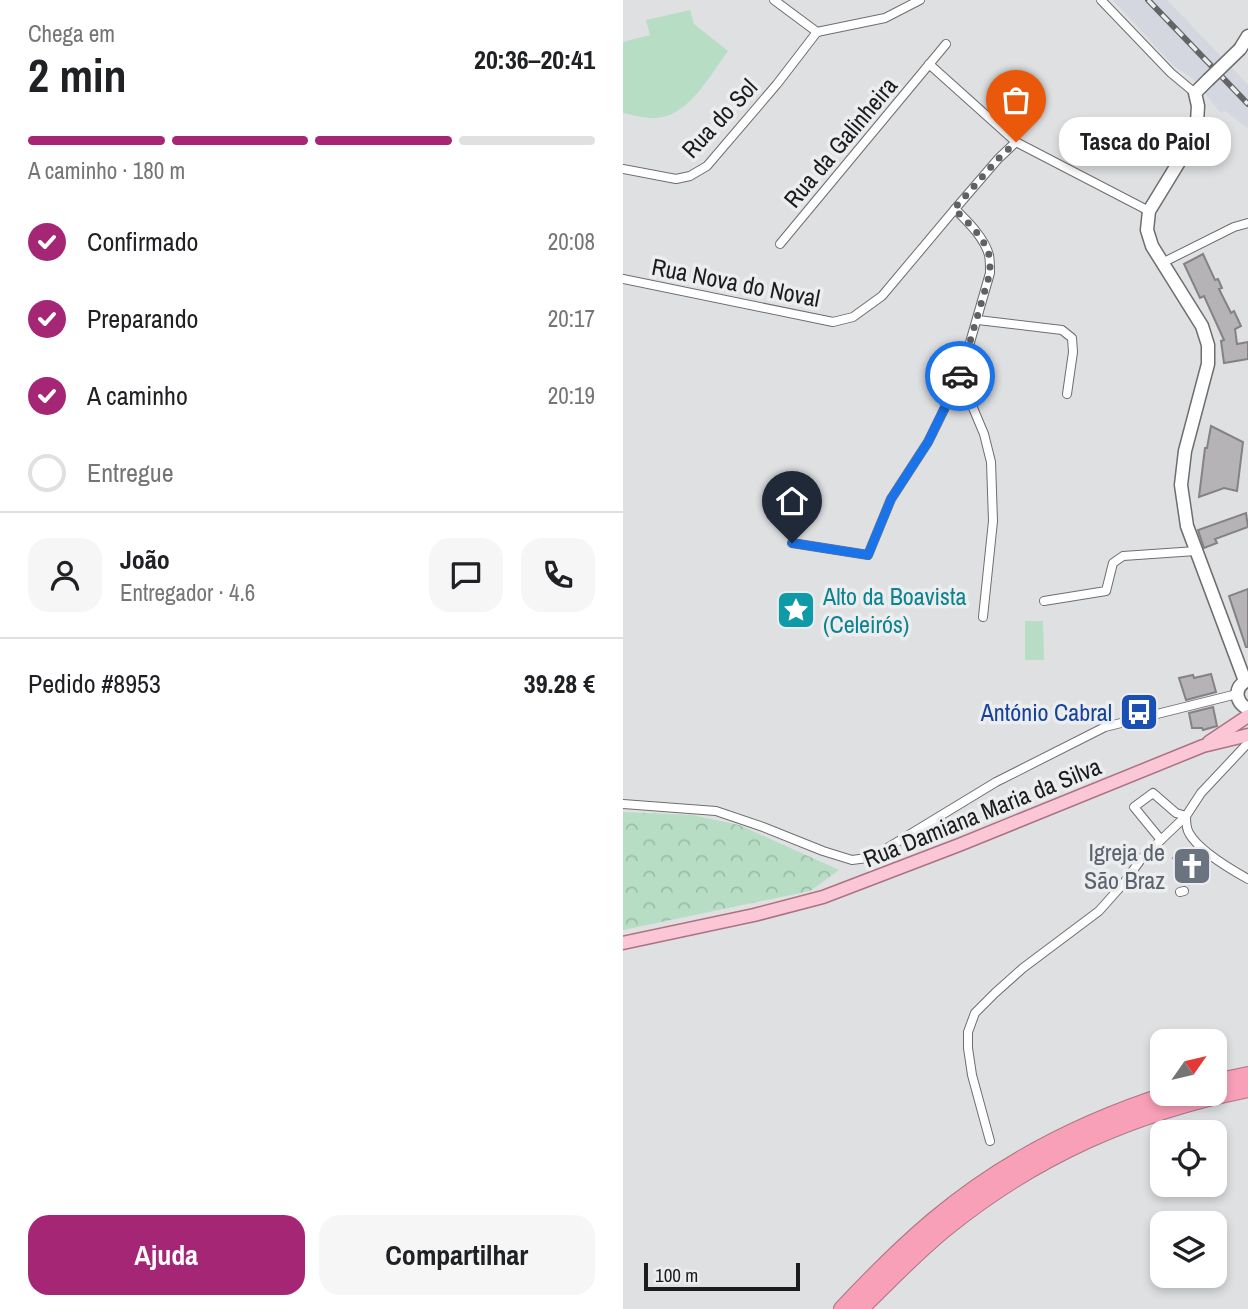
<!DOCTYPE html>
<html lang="pt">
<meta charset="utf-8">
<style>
:root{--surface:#fff;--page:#f6f6f6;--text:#202124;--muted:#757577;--line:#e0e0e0;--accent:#a62676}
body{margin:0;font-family:"Archivo Narrow",sans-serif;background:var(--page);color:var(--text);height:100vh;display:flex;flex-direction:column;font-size:26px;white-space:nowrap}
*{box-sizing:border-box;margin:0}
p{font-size:23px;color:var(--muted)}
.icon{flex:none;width:38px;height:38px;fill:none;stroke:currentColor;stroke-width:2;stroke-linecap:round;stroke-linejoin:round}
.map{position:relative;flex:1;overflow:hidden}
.side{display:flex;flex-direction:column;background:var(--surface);width:623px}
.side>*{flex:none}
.needle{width:46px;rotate:56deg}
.fabs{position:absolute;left:527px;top:1029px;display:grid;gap:14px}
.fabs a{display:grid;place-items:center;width:77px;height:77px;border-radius:14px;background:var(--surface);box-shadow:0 4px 10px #0003;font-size:35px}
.scale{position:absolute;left:21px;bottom:18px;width:156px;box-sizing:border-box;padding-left:7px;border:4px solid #1c1c1d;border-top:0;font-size:19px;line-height:24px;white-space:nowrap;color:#1c1c1d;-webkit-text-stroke:5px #ecedef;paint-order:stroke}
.pin{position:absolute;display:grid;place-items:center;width:60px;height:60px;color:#fff;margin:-72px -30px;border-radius:50% 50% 50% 0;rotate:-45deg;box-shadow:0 0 7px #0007}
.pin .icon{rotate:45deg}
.courier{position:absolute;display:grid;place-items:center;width:70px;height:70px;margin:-35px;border:5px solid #1a73e8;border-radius:50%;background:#fff;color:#222;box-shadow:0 2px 9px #0007}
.bubble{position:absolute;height:49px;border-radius:21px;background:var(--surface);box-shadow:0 4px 10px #0003;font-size:23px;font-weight:700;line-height:49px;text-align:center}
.head em{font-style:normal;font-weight:700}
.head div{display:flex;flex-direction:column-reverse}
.head{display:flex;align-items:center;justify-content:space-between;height:119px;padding:0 28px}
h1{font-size:46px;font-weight:700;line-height:52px}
.bar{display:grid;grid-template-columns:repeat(4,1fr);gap:10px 7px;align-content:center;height:84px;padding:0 28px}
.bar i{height:9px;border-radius:5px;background:var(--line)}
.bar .active{background:var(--accent)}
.bar p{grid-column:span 4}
.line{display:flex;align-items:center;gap:18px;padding:0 28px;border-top:2px solid var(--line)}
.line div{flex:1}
.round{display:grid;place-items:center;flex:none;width:74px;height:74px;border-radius:21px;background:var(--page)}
ol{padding:0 28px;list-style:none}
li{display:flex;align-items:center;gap:21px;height:77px}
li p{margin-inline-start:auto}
li .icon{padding:7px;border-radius:50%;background:var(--accent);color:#fff;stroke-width:4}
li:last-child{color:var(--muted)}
li i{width:38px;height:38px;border:4px solid var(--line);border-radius:50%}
.primary-button{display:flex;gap:14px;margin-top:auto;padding:14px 28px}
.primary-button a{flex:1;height:80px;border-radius:21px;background:var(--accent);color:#fff;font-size:28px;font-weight:700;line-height:80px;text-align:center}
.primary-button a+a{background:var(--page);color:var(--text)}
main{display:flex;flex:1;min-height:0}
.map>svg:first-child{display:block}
</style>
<main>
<section class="side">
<div class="head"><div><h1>2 min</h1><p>Chega em</p></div><em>20:36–20:41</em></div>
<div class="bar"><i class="active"></i><i class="active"></i><i class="active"></i><i></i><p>A caminho · 180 m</p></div>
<ol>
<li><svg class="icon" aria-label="check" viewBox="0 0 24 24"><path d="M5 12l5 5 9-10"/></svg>Confirmado<p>20:08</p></li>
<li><svg class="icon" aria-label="check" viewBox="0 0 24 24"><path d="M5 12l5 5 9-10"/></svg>Preparando<p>20:17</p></li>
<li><svg class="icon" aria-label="check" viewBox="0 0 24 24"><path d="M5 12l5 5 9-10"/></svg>A caminho<p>20:19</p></li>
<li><i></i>Entregue</li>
</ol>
<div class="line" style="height:126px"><a class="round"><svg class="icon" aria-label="person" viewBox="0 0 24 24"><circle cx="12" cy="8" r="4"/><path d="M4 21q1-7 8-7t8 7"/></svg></a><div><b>João</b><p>Entregador · 4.6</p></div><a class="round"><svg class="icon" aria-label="chat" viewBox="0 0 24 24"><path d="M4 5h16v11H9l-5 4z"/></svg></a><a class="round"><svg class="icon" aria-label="phone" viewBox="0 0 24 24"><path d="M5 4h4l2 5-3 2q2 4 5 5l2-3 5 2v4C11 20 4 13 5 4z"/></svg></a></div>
<div class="line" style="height:91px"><div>Pedido #8953</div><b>39.28 €</b></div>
<div class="primary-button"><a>Ajuda</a><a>Compartilhar</a></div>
</section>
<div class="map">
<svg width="625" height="1309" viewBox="0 0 625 1309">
<defs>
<pattern id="forest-crowns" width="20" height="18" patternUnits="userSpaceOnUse" patternTransform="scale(1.75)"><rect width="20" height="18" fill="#b7ddc4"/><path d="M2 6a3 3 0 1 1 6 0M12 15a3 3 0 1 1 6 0" fill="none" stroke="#9dbda8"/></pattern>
</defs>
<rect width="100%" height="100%" fill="#dfe0e2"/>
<polygon fill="#d4d6e0" points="490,0 544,0 625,85 625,128 602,111 598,113 569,78 550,65"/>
<polygon fill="url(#forest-crowns)" points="0,812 69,815 116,825 216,870 187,891 0,930"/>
<g fill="#b7ddc4">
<path d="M67,10L71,24L105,51C87,75 65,117 33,118C23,119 11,115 0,113V42L27,35L23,20Z"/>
<polygon points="402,621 420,621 421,660 402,660"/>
</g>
<g fill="#b5b3b5" stroke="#848284" stroke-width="2">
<polygon points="580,254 592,280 595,279 599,288 596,289 608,313 611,311 618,326 612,329 614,344 625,342 625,359 601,363 598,341 601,340 581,296 577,298 561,264"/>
<polygon points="588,426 620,442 614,491 601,488 576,497 582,448 584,448"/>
<polygon points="623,513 625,527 592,539 594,543 581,548 575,530"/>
<polygon points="625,589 625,647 623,647 606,596"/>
<polygon points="588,674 593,692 563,700 556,678 570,675 571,678"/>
<polygon points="590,707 594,726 580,730 579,728 569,728 566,713"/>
<polygon points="559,849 571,864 576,860 583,869 566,884 556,873 560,870 550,858"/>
</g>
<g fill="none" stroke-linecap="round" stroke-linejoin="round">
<g stroke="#6e6e70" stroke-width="10">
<g id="street">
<polyline points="151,0 194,32 262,18 297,0"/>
<polyline points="478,0 548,73 572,93"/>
<polyline points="306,64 393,142 526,211"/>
<polyline points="0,169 53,179 67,176 84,166 154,84 194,32"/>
<polyline points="157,244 323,44"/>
<polyline points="539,263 611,227 625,223"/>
<polyline points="0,279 210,322 230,317 259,296 332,209 375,159 393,142"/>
<polyline points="355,320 439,330 449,338 450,352 444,394"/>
<polyline points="337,377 361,434 368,462 370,521 360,617"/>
<path d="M169,543L245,555L268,499L305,442L337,377L367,273C367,267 367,260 366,255C361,237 344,221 332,209"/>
<polyline points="421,601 483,591 490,563 500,556 573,551"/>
<polyline points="0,804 93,811 140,827 200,851 229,860 244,858 261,850 373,782 482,727 614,694"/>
<path d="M563,816C563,821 563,828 566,833C576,851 607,869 625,879"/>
<polyline points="538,840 511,807 530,793 553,813 563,816"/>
<polyline points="557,892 561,891"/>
<polyline points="367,1141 349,1075 345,1048 345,1032 352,1013 372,993 400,968 476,911 500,884 519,858 563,816 578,793 625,743"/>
</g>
</g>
<g stroke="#6e6e70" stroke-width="15">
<g id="secondary">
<polyline points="617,49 625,36"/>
<polyline points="585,80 572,93 575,106 574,122 570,139 526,211 524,230 529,246 579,326 585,345 585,364 562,451 558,485 564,526 622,681"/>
<path d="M625,680C610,687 612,702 625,709"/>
</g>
</g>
<g stroke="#ac7282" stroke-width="15">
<g id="primary">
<polyline points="586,742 625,716"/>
<polyline points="0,943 131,915 200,897 336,845 580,746 625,735"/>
</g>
</g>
<g stroke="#ac7282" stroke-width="18">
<g id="highway">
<polyline points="592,1082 625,1075"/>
<path d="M219,1309C248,1278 279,1247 311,1220C380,1162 461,1121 546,1094"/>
<path d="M237,1309C265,1282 292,1253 323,1228C413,1155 511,1112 625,1089"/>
</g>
</g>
<use href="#street" stroke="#fff" stroke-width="8"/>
<use href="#secondary" stroke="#fff" stroke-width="12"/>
<use href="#primary" stroke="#fbc6d5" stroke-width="12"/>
<use href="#highway" stroke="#f9a0b9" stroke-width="16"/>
<g stroke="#646466" stroke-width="6">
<polyline id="rail" points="525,0 625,104"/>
</g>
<use href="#rail" stroke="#ecedef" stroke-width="3.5" stroke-dasharray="10" stroke-linecap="butt"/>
<g stroke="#6e6e70" stroke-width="15" stroke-linecap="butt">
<polyline id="secondary-bridge" points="585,80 617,49"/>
</g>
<use href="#secondary-bridge" stroke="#fff" stroke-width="12"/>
</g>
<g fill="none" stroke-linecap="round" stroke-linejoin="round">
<path stroke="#606162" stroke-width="7" stroke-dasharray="0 12.6" d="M337,376L367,273C367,267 367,260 366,255C361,237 344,221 331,209L375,159L393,142"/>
<polyline stroke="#1a73e8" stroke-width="9" points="169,543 245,555 268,499 305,442 337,376"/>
</g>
<defs>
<g id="sight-square" transform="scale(2.0125)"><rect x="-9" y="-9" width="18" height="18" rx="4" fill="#0f9aa8" stroke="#ecedef"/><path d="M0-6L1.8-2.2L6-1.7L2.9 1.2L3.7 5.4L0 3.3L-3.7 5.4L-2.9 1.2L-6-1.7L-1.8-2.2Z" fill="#fff"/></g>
<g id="bus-square" transform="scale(2.0125)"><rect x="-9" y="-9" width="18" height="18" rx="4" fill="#1a4fb4" stroke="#ecedef"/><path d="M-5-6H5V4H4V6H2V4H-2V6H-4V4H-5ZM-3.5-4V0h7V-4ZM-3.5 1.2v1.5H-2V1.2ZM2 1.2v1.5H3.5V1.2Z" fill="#fff"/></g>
<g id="church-square" transform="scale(2.0125)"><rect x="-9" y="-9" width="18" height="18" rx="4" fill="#6b7280" stroke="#ecedef"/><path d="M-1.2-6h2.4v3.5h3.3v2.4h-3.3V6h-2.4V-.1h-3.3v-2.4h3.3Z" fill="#fff"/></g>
</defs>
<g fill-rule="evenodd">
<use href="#sight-square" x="173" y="610"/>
<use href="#bus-square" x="516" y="712"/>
<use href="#church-square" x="569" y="866"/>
</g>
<g text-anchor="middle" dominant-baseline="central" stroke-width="7" stroke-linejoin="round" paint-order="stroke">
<g font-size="24" fill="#1c1c1d" stroke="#ecedef">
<text transform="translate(96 118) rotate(-47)">Rua do Sol</text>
<text transform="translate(217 142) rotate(-50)">Rua da Galinheira</text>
<text transform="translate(113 282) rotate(11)">Rua Nova do Noval</text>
<text transform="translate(359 812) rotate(-22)">Rua Damiana Maria da Silva</text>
</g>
<g font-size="24" fill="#0d838f" stroke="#ecedef" text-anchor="start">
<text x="200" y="596">Alto da Boavista<tspan x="200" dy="28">(Celeirós)</tspan></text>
</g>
<g font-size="24" fill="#164399" stroke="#ecedef" text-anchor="end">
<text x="489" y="712">António Cabral</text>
</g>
<g font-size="24" fill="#5b616d" stroke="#ecedef" text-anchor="end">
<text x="542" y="852">Igreja de<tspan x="542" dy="28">São Braz</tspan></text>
</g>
</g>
</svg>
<div class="fabs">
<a><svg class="needle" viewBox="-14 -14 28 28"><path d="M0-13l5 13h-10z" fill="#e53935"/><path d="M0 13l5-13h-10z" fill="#757577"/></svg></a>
<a><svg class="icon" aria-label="locate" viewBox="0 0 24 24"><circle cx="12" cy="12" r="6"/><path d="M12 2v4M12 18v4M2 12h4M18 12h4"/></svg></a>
<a><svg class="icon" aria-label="layers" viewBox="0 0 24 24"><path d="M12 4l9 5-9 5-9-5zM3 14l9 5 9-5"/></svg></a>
</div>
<div class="scale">100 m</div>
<div class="pin" style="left:393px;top:142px;background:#ea580c"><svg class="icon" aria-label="bag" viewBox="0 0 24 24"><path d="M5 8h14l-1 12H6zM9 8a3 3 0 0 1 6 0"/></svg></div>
<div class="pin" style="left:169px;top:543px;background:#1f2937"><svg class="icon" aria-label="home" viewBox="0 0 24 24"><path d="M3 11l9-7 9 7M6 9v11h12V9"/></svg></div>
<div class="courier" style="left:337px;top:376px"><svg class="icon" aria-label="car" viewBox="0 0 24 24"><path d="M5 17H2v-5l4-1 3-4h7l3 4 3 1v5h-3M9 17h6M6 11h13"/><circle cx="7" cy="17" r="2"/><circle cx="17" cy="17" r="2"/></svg></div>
<div class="bubble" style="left:436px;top:117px;width:172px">Tasca do Paiol</div>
</div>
</main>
